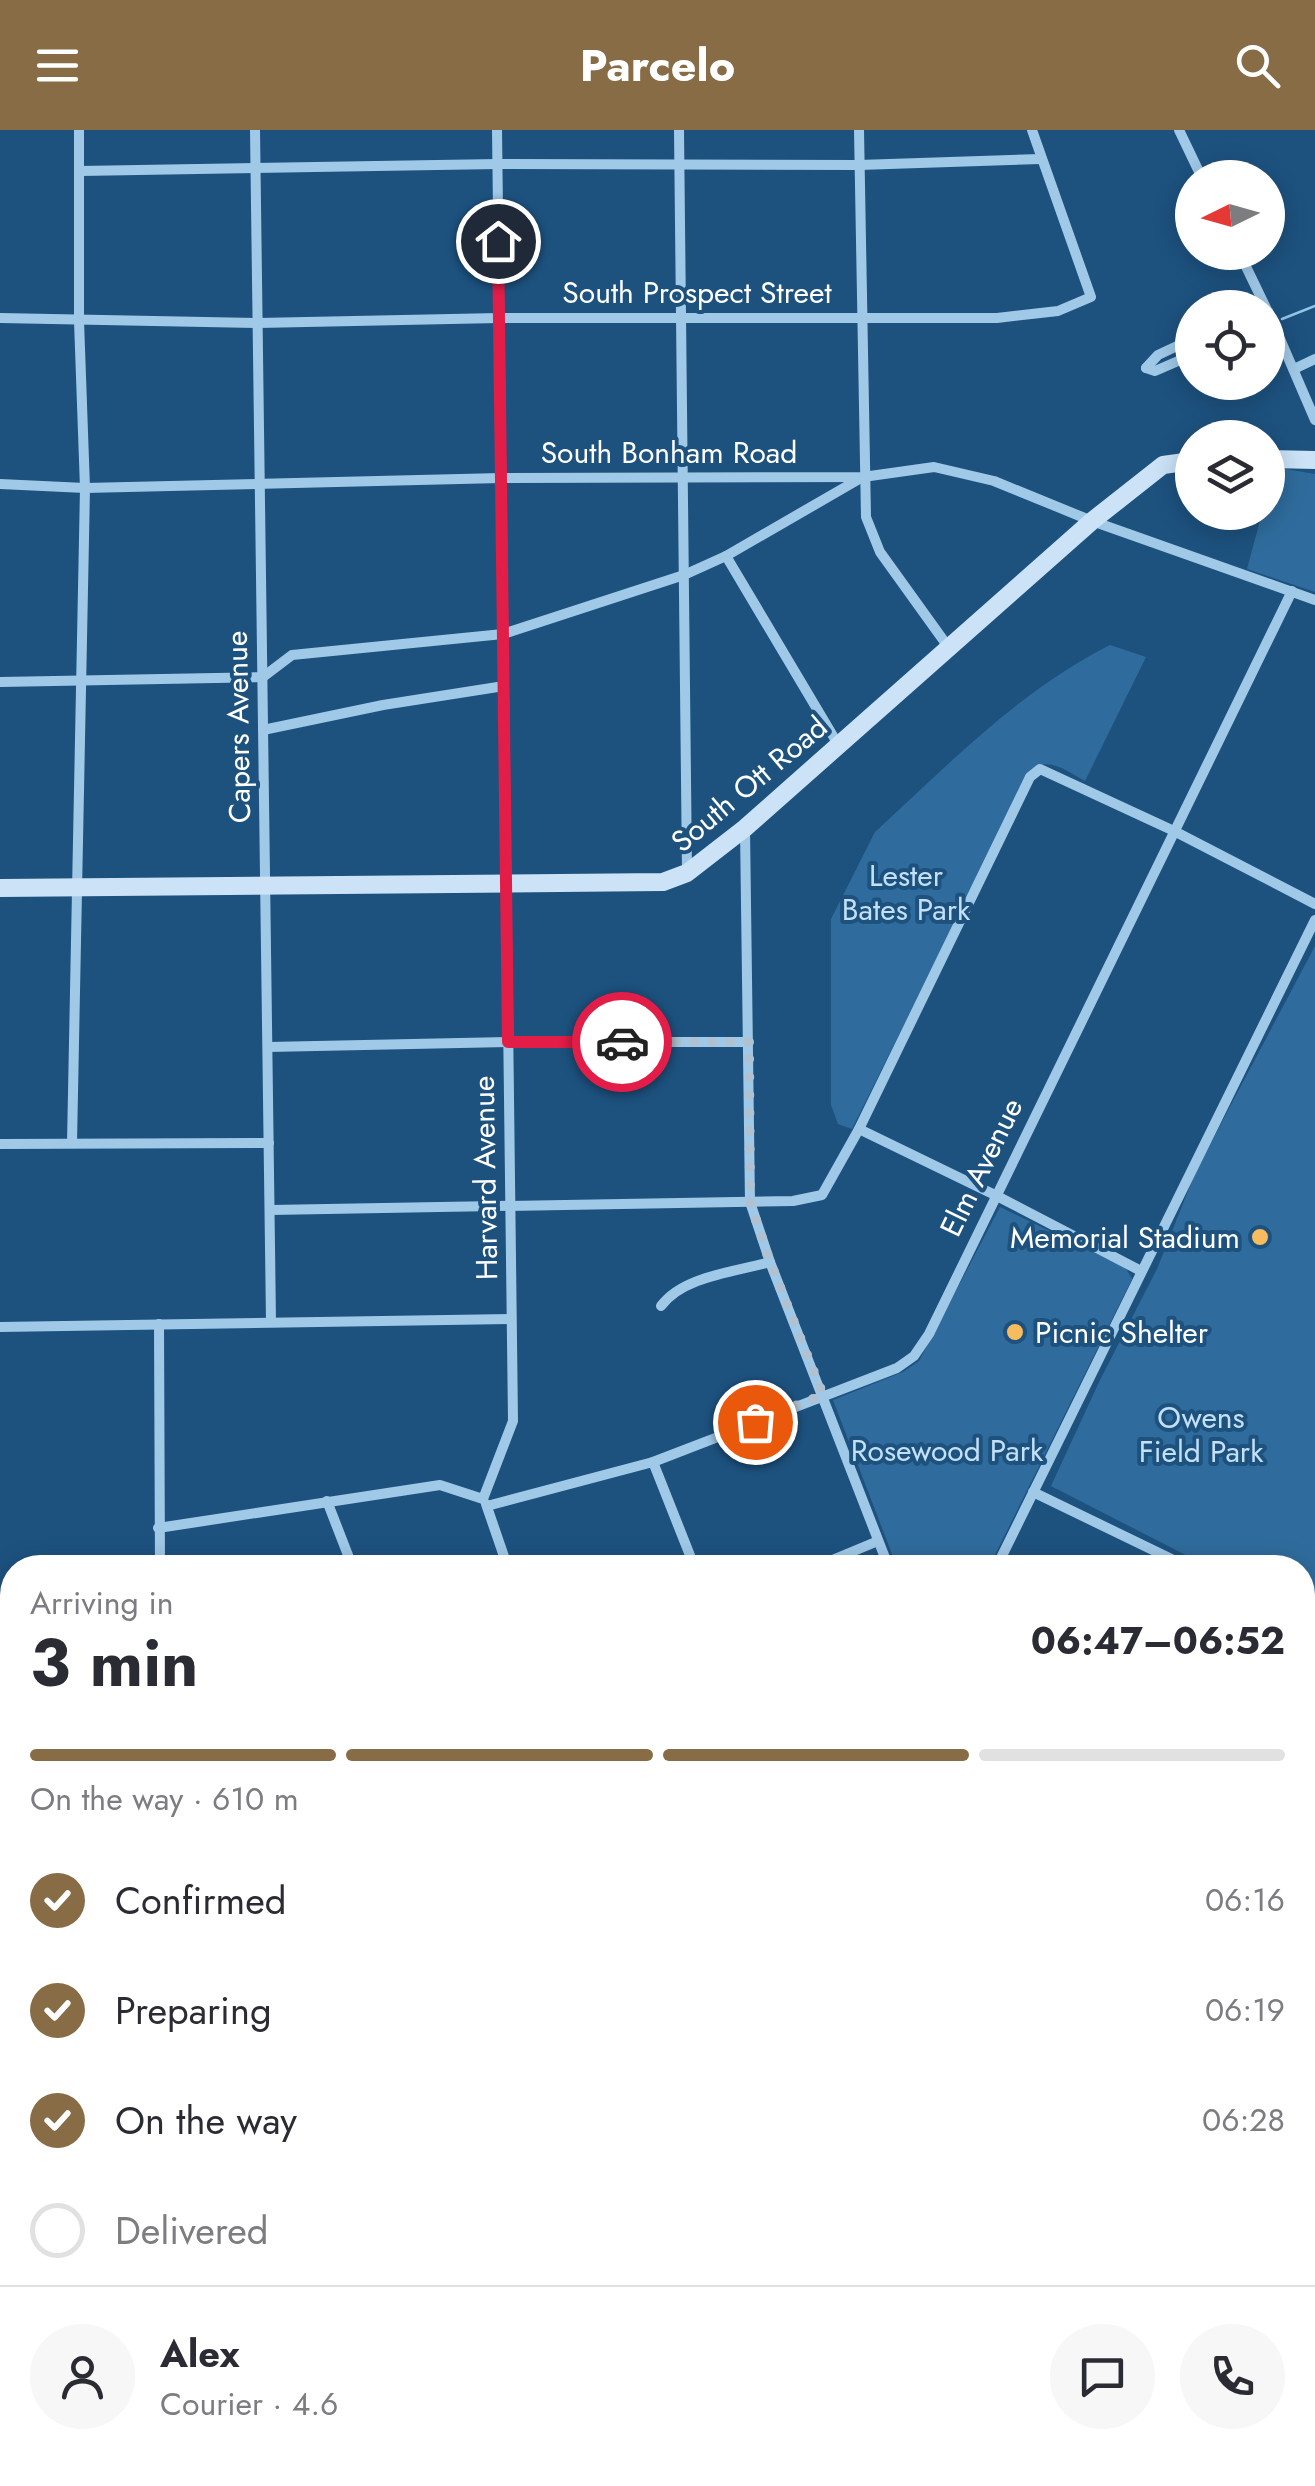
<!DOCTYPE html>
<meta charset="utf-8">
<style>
:root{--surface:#fff;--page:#f7f7f7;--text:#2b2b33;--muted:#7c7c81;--line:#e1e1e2;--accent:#876c46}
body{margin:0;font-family:Jost,sans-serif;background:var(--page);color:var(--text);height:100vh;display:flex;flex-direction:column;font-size:38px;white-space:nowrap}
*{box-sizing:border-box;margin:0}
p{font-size:32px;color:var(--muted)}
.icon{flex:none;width:55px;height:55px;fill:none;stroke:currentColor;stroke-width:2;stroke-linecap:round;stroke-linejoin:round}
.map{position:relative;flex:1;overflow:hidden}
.side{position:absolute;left:0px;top:1425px;width:1315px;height:932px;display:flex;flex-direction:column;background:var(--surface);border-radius:40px 40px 0 0;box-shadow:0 5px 25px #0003}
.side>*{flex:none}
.needle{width:65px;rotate:265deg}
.buttons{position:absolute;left:1175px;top:30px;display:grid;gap:20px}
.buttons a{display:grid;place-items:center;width:110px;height:110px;border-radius:50%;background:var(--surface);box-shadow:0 5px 25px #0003;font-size:50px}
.pin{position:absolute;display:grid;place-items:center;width:85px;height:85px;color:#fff;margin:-42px;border:5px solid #fff;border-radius:50%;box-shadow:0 2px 10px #0007}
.courier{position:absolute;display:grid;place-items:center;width:100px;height:100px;margin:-50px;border:8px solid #e11d48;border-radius:50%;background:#fff;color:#222;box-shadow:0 2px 12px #0007}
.overview em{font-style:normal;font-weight:700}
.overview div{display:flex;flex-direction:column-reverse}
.overview{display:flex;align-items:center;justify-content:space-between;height:170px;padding:0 30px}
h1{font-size:65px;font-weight:700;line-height:75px}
.bar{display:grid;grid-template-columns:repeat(4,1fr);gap:15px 10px;align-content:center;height:120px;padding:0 30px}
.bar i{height:12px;border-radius:8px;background:var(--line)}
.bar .on{background:var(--accent)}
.bar p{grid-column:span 4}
.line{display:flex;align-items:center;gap:25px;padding:0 30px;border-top:2px solid var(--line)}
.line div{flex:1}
.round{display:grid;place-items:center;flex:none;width:105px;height:105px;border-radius:52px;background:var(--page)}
ol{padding:0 30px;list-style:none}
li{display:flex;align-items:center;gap:30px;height:110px}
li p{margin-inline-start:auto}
li .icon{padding:10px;border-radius:50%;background:var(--accent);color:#fff;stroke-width:4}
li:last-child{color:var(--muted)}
li i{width:55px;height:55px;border:5px solid var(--line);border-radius:50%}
header{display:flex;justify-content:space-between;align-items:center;height:130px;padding:0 30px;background:var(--accent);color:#fff;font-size:45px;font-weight:700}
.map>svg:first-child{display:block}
</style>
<header><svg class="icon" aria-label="menu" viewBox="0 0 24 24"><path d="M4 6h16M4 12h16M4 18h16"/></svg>Parcelo<svg class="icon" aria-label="search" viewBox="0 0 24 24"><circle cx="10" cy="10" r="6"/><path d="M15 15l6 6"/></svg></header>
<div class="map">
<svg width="1315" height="2356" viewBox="0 0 1315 2356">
<rect width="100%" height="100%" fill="#1d527f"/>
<g fill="#2f6c9d">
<polygon points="1268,336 1315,344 1315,462 1247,439 1262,383 1268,382"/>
<path d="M1110,515L1146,527L1085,651C1066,641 1049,625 1030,641L852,999L838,994L831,975V789L875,702C949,634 1019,561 1110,515Z"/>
<polygon points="1315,816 1315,1490 1303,1484 1302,1438 1209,1437 1051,1356 1100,1250 1157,1139 1196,1041"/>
<polygon points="1000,1077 1125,1137 1132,1149 989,1437 897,1437 833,1270 903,1242 919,1231"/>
</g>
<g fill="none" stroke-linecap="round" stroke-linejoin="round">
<polyline stroke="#93c5ea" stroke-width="2.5" points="1282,189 1315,176"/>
<g stroke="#a0c9e8" stroke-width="10">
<polyline points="255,0 271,1192"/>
<polyline points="679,0 687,742"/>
<polyline points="859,0 866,387 880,422 949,518"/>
<polyline points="1179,0 1202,48"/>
<polyline points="80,41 498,34 859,35 1040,29"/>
<polyline points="1239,122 1266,178"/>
<polyline points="1268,181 1315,290"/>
<polyline points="0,188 258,193 499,188 997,188 1058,181 1091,167 1032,0"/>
<polyline points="1146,238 1158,225 1192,209"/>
<polyline points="1146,238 1155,241 1192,225"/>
<polyline points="1294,239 1315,229"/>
<polyline points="0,354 85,358 501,348 863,347 934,337 994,351 1092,391 1315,470"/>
<polyline points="726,426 839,616"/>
<polyline points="0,552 263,547 292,525 503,504 684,445 726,426 861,348"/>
<polyline points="263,600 383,575 504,556"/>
<polyline points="745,699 750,1072 770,1132 889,1438"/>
<polyline points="268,917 508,912 749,912"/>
<polyline points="859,999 995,1065 1141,1141"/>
<polyline points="72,1013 85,358 79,191 79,0"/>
<polyline points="0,1014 269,1013"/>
<polyline points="270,1080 793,1071 822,1065 859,999 1030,647 1040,639 1174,701 1315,774"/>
<path d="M661,1176C683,1146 735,1142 770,1132"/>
<polyline points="159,1194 160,1438"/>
<polyline points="0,1197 511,1189"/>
<polyline points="653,1332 695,1438"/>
<polyline points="1033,1362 1190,1438"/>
<polyline points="483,1369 513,1291 497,0"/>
<polyline points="327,1371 353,1438"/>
<polyline points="486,1374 508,1438"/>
<polyline points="487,1376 653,1332 897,1238 914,1226 929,1204 1292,461"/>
<polyline points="158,1398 440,1355 483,1369"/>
<polyline points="813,1438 878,1411"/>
<polyline points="996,1438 1315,790"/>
<polyline points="1302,1492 1315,1498"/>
<polyline points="0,1498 12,1536"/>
<polyline points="1302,1656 1315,1662"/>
<polyline points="4,1772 12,1792"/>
<polyline points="1302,1959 1315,1933"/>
<polyline points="1302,1997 1315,2002"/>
<polyline points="0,2122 12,2122"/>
<polyline points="0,2278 12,2278"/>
<polyline points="1302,2337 1315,2313"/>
<polyline points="329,2345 334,2356"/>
<polyline points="595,2345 600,2356"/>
<polyline points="860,2345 865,2356"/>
<polyline points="1058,2345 1063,2356"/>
<polyline points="1188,2345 1198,2356"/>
<polyline points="475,2356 526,2345"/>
<polyline points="1104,2356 1110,2345"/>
<polyline points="1233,2356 1235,2345"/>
<polyline points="1293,2356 1298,2345"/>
</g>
<g stroke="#cbe2f7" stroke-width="18">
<polyline points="1268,329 1315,330"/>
<polyline points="0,758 663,752 687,743 745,698 1092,391 1163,335 1192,331"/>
</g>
<g stroke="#e3f0fe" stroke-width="18">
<polyline points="0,2179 12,2212"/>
<polyline points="64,2345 68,2356"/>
</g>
</g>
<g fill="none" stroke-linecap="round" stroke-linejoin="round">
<polyline stroke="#b0c2d2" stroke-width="10" stroke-dasharray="0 18" points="622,912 749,912 750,1072 770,1132 823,1265 755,1292"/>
<polyline stroke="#e11d48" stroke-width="12" points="498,111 508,912 622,912"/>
</g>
<g fill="#f8bb5e" stroke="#1d527f" stroke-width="4">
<circle cx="1260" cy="1107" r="10"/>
<circle cx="1015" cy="1202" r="10"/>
</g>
<g text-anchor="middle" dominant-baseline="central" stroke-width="8" stroke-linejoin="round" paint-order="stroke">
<g font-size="30" fill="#fff" stroke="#1d527f">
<text x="697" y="162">South Prospect Street</text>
<text x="669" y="322">South Bonham Road</text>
<text transform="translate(238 597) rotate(-91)">Capers Avenue</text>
<text transform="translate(749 654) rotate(-40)">South Ott Road</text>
<text transform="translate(981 1037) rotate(-64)">Elm Avenue</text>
<text transform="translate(485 1048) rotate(-91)">Harvard Avenue</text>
</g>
<g font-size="30" fill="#c4e0f6" stroke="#1d527f">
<text x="906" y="745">Lester<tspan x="906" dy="34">Bates Park</tspan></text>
<text x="1201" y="1287">Owens<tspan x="1201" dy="34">Field Park</tspan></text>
<text x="947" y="1320">Rosewood Park</text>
</g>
<g font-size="30" fill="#fff" stroke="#1d527f" text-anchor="end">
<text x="1240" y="1107">Memorial Stadium</text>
<text x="1035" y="1202" text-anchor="start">Picnic Shelter</text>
</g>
</g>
</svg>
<div class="buttons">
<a><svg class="needle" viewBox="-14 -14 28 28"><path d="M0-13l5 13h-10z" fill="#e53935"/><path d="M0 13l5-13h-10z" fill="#7c7c81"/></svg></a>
<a><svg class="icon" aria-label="locate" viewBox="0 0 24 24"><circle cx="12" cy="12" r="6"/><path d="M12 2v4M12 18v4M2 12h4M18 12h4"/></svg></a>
<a><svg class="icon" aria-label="layers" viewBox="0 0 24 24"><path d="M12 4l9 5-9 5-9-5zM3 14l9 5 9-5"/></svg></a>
</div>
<div class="pin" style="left:755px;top:1292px;background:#ea580c"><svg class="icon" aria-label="bag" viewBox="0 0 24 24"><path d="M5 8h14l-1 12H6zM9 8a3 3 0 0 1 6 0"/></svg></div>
<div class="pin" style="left:498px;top:111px;background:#1f2937"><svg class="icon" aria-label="home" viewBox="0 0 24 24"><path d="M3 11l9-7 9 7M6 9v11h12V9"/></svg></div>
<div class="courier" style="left:622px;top:912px"><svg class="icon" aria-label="car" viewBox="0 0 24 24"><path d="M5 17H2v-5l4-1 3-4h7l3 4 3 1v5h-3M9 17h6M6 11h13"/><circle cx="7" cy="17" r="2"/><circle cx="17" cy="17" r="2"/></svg></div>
<section class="side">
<div class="overview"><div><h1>3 min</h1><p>Arriving in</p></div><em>06:47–06:52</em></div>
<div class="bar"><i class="on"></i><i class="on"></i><i class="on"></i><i></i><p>On the way · 610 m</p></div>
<ol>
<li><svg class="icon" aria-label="check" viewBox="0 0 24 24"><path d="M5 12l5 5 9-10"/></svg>Confirmed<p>06:16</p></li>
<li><svg class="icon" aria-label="check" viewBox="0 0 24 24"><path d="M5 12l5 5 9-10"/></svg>Preparing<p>06:19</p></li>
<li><svg class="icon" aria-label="check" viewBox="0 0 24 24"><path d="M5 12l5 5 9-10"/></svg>On the way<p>06:28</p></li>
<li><i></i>Delivered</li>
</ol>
<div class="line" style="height:180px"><a class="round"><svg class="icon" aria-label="person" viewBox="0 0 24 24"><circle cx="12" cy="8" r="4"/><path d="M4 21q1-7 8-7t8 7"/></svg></a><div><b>Alex</b><p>Courier · 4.6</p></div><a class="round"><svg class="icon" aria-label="chat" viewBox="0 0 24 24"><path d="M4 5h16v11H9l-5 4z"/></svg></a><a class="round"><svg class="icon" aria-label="phone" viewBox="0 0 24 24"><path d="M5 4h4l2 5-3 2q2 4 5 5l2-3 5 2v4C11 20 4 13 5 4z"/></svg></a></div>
</section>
</div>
